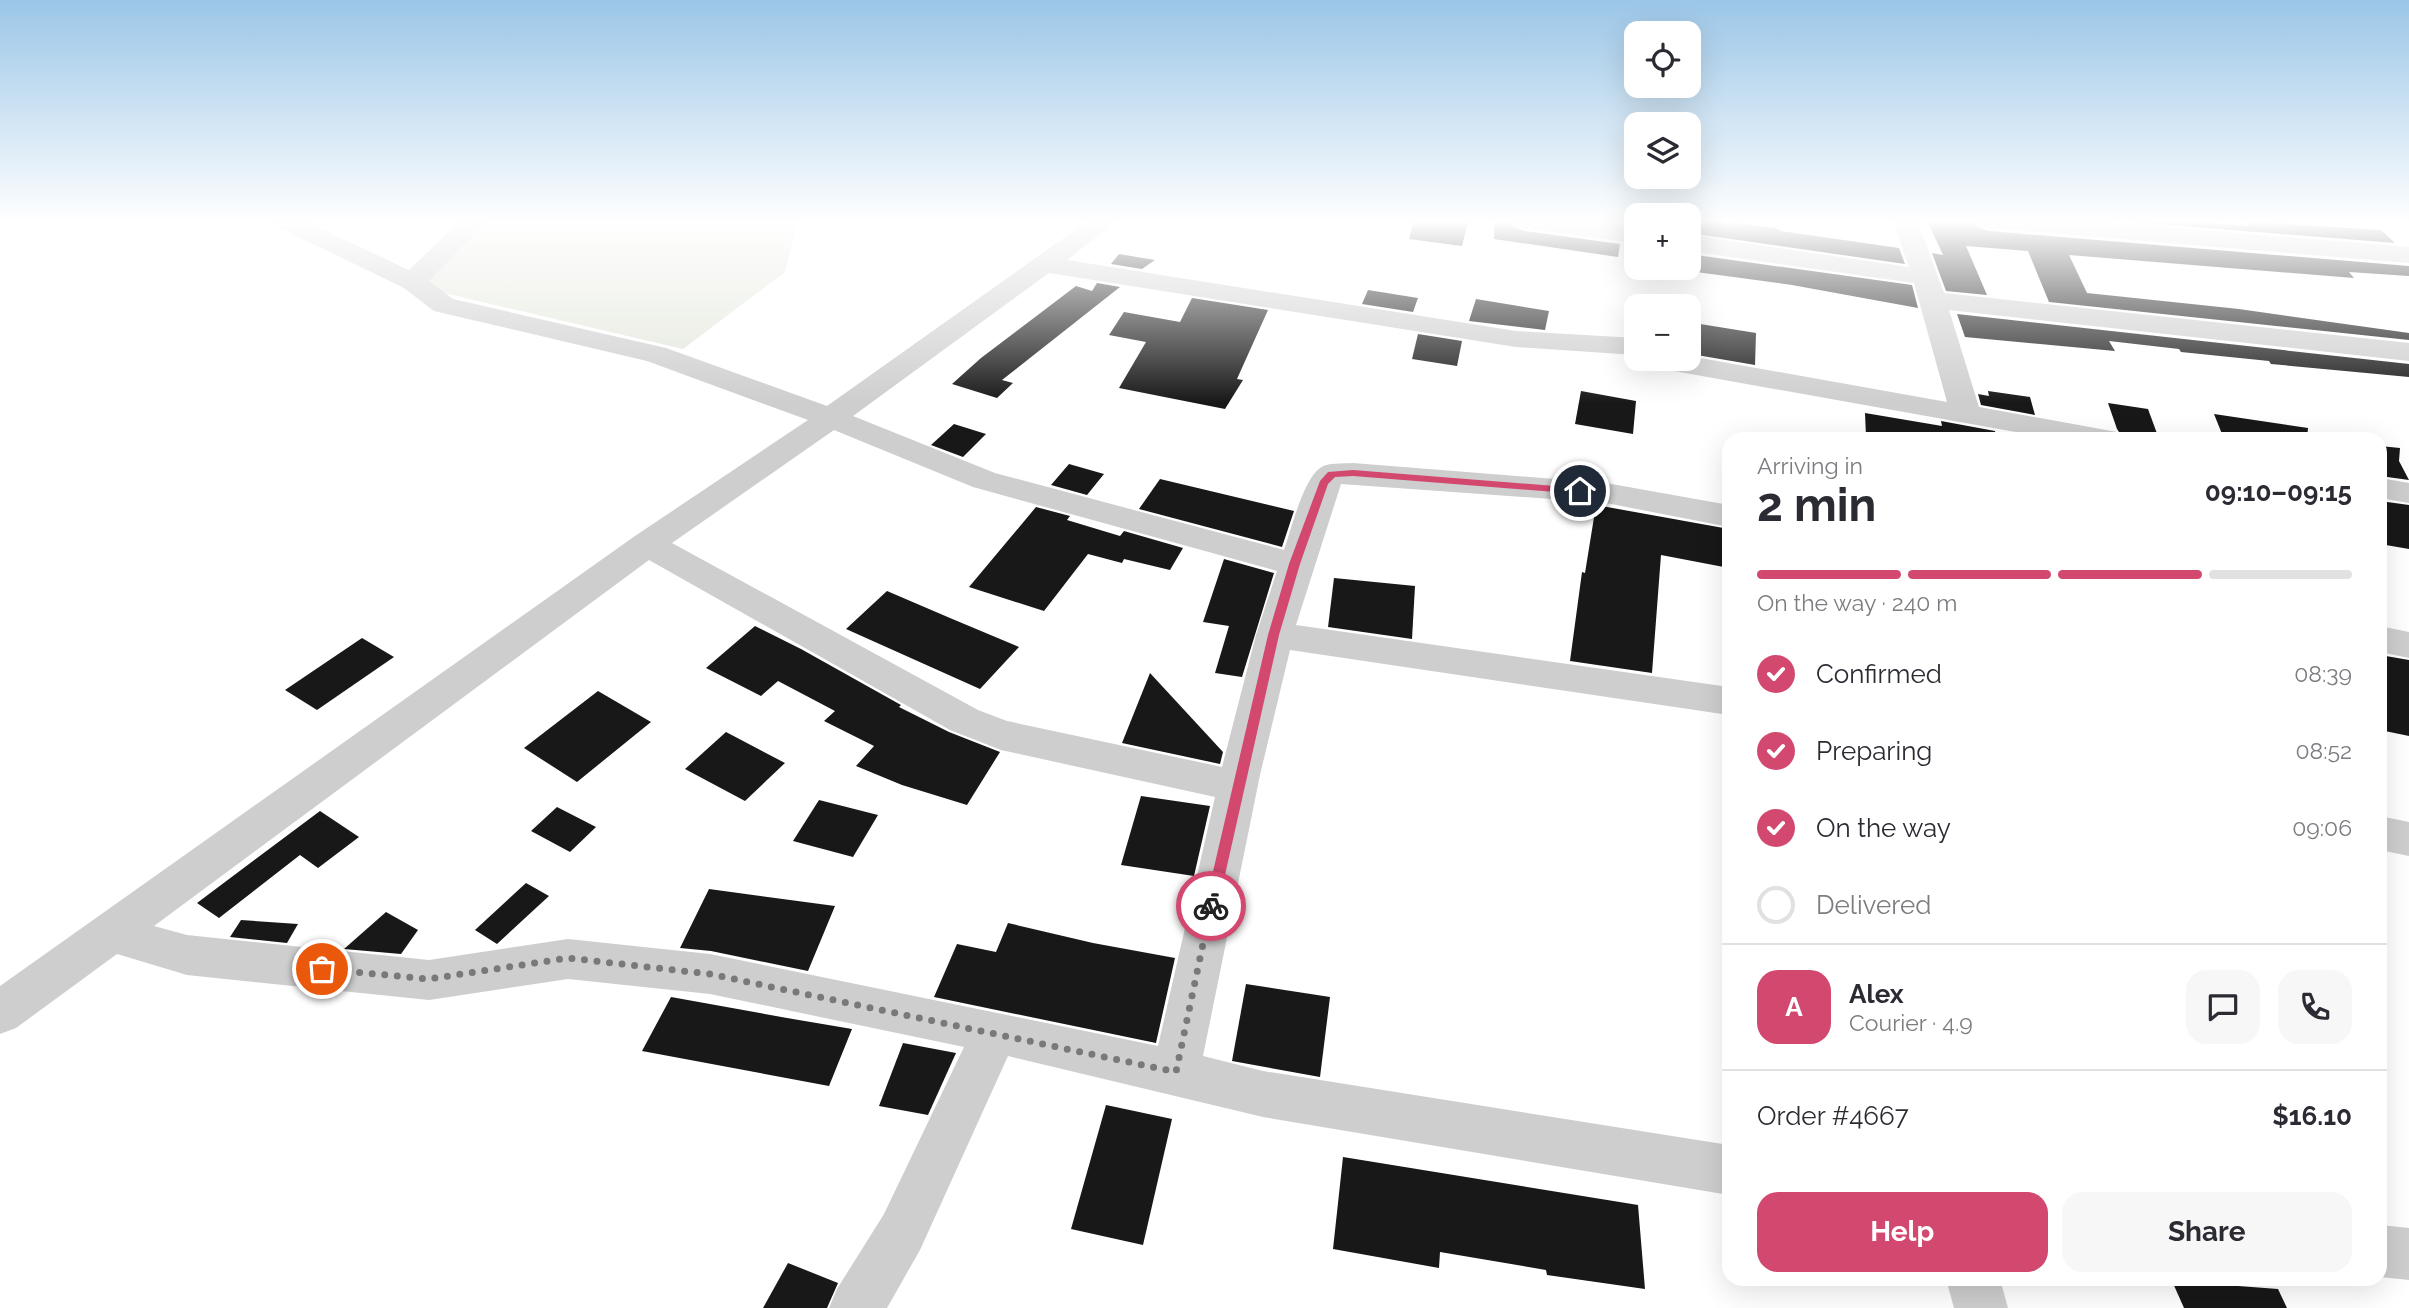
<!DOCTYPE html>
<meta charset="utf-8">
<style>
:root{--surface:#fff;--page:#f7f7f7;--text:#2b2b33;--muted:#7c7c81;--line:#e1e1e2;--accent:#d2486f}
body{margin:0;font-family:Raleway,sans-serif;background:var(--page);color:var(--text);height:100vh;display:flex;flex-direction:column;font-size:26px;white-space:nowrap}
*{box-sizing:border-box;margin:0}
p{font-size:23px;color:var(--muted)}
.icon{flex:none;width:38px;height:38px;fill:none;stroke:currentColor;stroke-width:2;stroke-linecap:round;stroke-linejoin:round}
.map{position:relative;flex:1;overflow:hidden}
.panel{position:absolute;left:1722px;top:432px;width:665px;height:854px;display:flex;flex-direction:column;background:var(--surface);border-radius:21px;box-shadow:0 7px 28px #0002}
.panel>*{flex:none}
.tools{position:absolute;left:1624px;top:21px;display:grid;gap:14px}
.tools a{display:grid;place-items:center;width:77px;height:77px;border-radius:14px;background:var(--surface);box-shadow:0 7px 28px #0002;font-size:35px}
.pin{position:absolute;display:grid;place-items:center;width:60px;height:60px;color:#fff;margin:-30px;border:4px solid #fff;border-radius:50%;box-shadow:0 2px 7px #0007}
.courier{position:absolute;display:grid;place-items:center;width:70px;height:70px;margin:-35px;border:5px solid #d2486f;border-radius:50%;background:#fff;color:#222;box-shadow:0 2px 9px #0007}
.headline em{font-style:normal;font-weight:700}
.headline div{display:flex;flex-direction:column-reverse}
.headline{display:flex;align-items:center;justify-content:space-between;height:119px;padding:0 35px}
h1{font-size:46px;font-weight:700;line-height:52px}
.bar{display:grid;grid-template-columns:repeat(4,1fr);gap:10px 7px;align-content:center;height:84px;padding:0 35px}
.bar i{height:9px;border-radius:5px;background:var(--line)}
.bar .on{background:var(--accent)}
.bar p{grid-column:span 4}
.line{display:flex;align-items:center;gap:18px;padding:0 35px;border-top:2px solid var(--line)}
.line div{flex:1}
.round{display:grid;place-items:center;flex:none;width:74px;height:74px;border-radius:21px;background:var(--page)}
ol{padding:0 35px;list-style:none}
li{display:flex;align-items:center;gap:21px;height:77px}
li p{margin-inline-start:auto}
li .icon{padding:7px;border-radius:50%;background:var(--accent);color:#fff;stroke-width:4}
li:last-child{color:var(--muted)}
li i{width:38px;height:38px;border:4px solid var(--line);border-radius:50%}
.cta{display:flex;gap:14px;margin-top:auto;padding:14px 35px}
.cta a{flex:1;height:80px;border-radius:21px;background:var(--accent);color:#fff;font-size:28px;font-weight:700;line-height:80px;text-align:center}
.cta a+a{background:var(--page);color:var(--text)}
.map>svg:first-child{display:block}
</style>
<div class="map">
<svg width="2409" height="1308" viewBox="0 0 2409 1308">
<rect width="100%" height="100%" fill="#fff"/>
<polygon fill="#e3e7db" points="491,220 798,220 785,272 683,349 436,291 427,277"/>
<g fill="#181818">
<polygon points="1414,220 1468,222 1462,246 1409,239"/>
<polygon points="1495,220 1509,220 1514,227 1525,231 1620,244 1618,257 1494,239"/>
<polygon points="1689,220 1712,220 1775,228 1781,231 1899,248 1905,264 1689,233"/>
<polygon points="1927,220 1973,220 1978,227 1989,231 2409,266 2409,276 2349,272 2354,278 2069,255 2087,293 2239,309 2409,333 2409,340 2049,302 2028,251 1966,246 1987,295 1946,291 1932,253 1943,255"/>
<polygon points="2106,220 2171,220 2249,226 2246,223 2272,223 2381,230 2395,243"/>
<polygon points="1119,254 1155,260 1142,269 1111,264"/>
<polygon points="1689,254 1912,285 1918,308 1792,285 1689,271"/>
<polygon points="1097,283 1120,287 1002,380 1013,383 997,398 952,384 981,358 1076,286 1092,291"/>
<polygon points="1368,290 1418,298 1413,312 1362,304"/>
<polygon points="1192,298 1268,310 1237,379 1243,380 1225,409 1119,388 1146,342 1109,335 1124,312 1180,322"/>
<polygon points="1476,299 1549,311 1545,330 1469,321"/>
<polygon points="1957,314 2409,364 2409,377 2271,364 2269,361 2181,352 2179,349 2109,341 2115,351 1965,337"/>
<polygon points="1694,323 1756,333 1755,365 1691,354"/>
<polygon points="1418,334 1462,341 1457,366 1412,359"/>
<polygon points="1581,391 1636,401 1633,434 1575,424"/>
<polygon points="1988,391 2030,397 2035,415 1981,405 1978,394 1989,396"/>
<polygon points="2108,403 2148,409 2159,439 2123,438 2117,429"/>
<polygon points="1865,413 1942,426 1941,421 1995,431 1997,439 1881,439 1866,437"/>
<polygon points="2214,414 2308,428 2307,439 2224,439"/>
<polygon points="954,424 986,434 963,457 931,445"/>
<polygon points="2380,446 2400,448 2399,461 2409,480 2380,476"/>
<polygon points="1069,464 1104,474 1087,495 1051,485"/>
<polygon points="1160,479 1294,511 1282,547 1139,509"/>
<polygon points="2380,501 2409,505 2409,549 2380,544"/>
<polygon points="1596,505 1729,529 1729,568 1661,555 1652,673 1570,661 1582,572 1585,573"/>
<polygon points="1036,507 1070,516 1067,520 1120,536 1124,531 1183,548 1170,570 1124,559 1122,563 1088,554 1044,611 969,587"/>
<polygon points="1224,559 1274,573 1242,677 1215,673 1229,626 1203,622"/>
<polygon points="1334,578 1415,586 1412,639 1328,627"/>
<polygon points="887,591 950,618 1019,647 980,689 846,629"/>
<polygon points="755,626 801,649 901,705 899,707 949,732 1000,752 967,805 902,785 856,766 874,746 824,721 835,711 778,681 761,696 706,668"/>
<polygon points="362,638 394,657 317,710 285,690"/>
<polygon points="2380,655 2409,660 2409,736 2380,730"/>
<polygon points="1150,673 1223,752 1220,764 1122,743"/>
<polygon points="598,691 651,722 577,782 524,748"/>
<polygon points="726,732 785,763 745,801 685,769"/>
<polygon points="1141,796 1210,806 1194,876 1121,865"/>
<polygon points="819,800 878,815 853,857 793,841"/>
<polygon points="557,807 596,827 570,852 531,831"/>
<polygon points="320,811 359,837 318,868 300,855 219,918 197,903"/>
<polygon points="526,883 549,896 497,944 475,930"/>
<polygon points="709,889 835,906 808,971 711,951 680,948"/>
<polygon points="386,912 418,930 401,954 344,949"/>
<polygon points="241,920 298,924 287,943 230,937"/>
<polygon points="1008,923 1093,943 1175,958 1156,1043 934,997 957,944 996,952"/>
<polygon points="1246,984 1330,997 1320,1077 1232,1061"/>
<polygon points="671,997 787,1018 852,1029 829,1086 642,1051"/>
<polygon points="903,1043 956,1053 928,1115 879,1106"/>
<polygon points="1106,1105 1172,1119 1143,1245 1071,1229"/>
<polygon points="1343,1157 1638,1205 1645,1289 1547,1275 1546,1270 1440,1252 1439,1268 1333,1249"/>
<polygon points="788,1263 838,1283 827,1308 763,1308"/>
<polygon points="2172,1281 2278,1289 2287,1308 2184,1308"/>
</g>
<g fill="none" stroke-linecap="round" stroke-linejoin="round">
<g fill="#cecece" fill-rule="evenodd">
<path d="M270,220H303L409,270L461,220H488L429,281L453,299L666,348L827,406L1089,220H1118L1067,260L1516,331L1636,338V355L1516,347L1049,273L853,416L995,473L1284,550C1291,530 1303,480 1320,468C1328,462 1343,464 1353,463L1606,483L1729,505V527L1606,503L1341,484L1296,625L1729,687V715L1290,650L1260,775L1203,1056L1263,1071L1729,1145V1195L1263,1117L1008,1056L920,1250L887,1308H829L837,1289L884,1214L964,1047L710,994L568,979L429,1000L187,975L117,954L16,1028L0,1034V986L635,536L808,420L647,361L434,311L404,288L274,225ZM834,430L973,487L1277,571L1256,635L1222,767L1007,721L978,710L672,543ZM649,560L950,730L1001,750L1215,797L1158,1046L710,954L568,939L429,960L187,935L154,926Z"/>
<polygon points="1512,220 1579,220 1636,227 1636,243 1525,228 1516,225"/>
<polygon points="1892,220 1917,220 1944,293 2409,343 2409,361 1949,310 1979,407 2106,430 2117,432 2121,439 2055,439 1657,368 1647,365 1643,359 1689,359 1689,356 1947,402 1914,283 1689,251 1689,235 1909,267"/>
<polygon points="1976,220 2077,220 2409,247 2409,263 1989,228 1980,225"/>
<polygon points="2380,478 2409,483 2409,503 2380,498"/>
<polygon points="2380,626 2409,632 2409,658 2380,652"/>
<polygon points="2380,816 2409,822 2409,856 2380,850"/>
<polygon points="2380,1225 2409,1228 2409,1280 2380,1277"/>
<polygon points="1946,1279 2000,1279 2008,1308 1954,1308"/>
</g>
</g>
<linearGradient id="sky" x2="0" y2="1"><stop stop-color="#9bc6e7"/><stop offset="0.55" stop-color="#fff"/><stop offset="1" stop-color="#fff" stop-opacity="0"/></linearGradient>
<rect width="2409" height="403" fill="url(#sky)"/>
<polygon fill="#d2486f" points="1353,470 1580,488 1585,491 1580,494 1353,476 1335,477 1328,484 1300,564 1279,635 1218,906 1211,912 1205,906 1268,635 1289,564 1320,481 1328,472"/>
<g fill="none" stroke-linecap="round" stroke-linejoin="round">
<polyline stroke="#797979" stroke-width="7" stroke-dasharray="0 12.6" points="322,969 429,979 568,958 710,974 1176,1072 1211,906"/>
</g>
</svg>
<div class="tools">
<a><svg class="icon" aria-label="locate" viewBox="0 0 24 24"><circle cx="12" cy="12" r="6"/><path d="M12 2v4M12 18v4M2 12h4M18 12h4"/></svg></a>
<a><svg class="icon" aria-label="layers" viewBox="0 0 24 24"><path d="M12 4l9 5-9 5-9-5zM3 14l9 5 9-5"/></svg></a>
<a>+</a>
<a>−</a>
</div>
<div class="pin" style="left:322px;top:969px;background:#ea580c"><svg class="icon" aria-label="bag" viewBox="0 0 24 24"><path d="M5 8h14l-1 12H6zM9 8a3 3 0 0 1 6 0"/></svg></div>
<div class="pin" style="left:1580px;top:491px;background:#1f2937"><svg class="icon" aria-label="home" viewBox="0 0 24 24"><path d="M3 11l9-7 9 7M6 9v11h12V9"/></svg></div>
<div class="courier" style="left:1211px;top:906px"><svg class="icon" aria-label="bike" viewBox="0 0 24 24"><circle cx="6" cy="16" r="4"/><circle cx="18" cy="16" r="4"/><path d="M6 16l4-8h5l3 8M10 8l3 8H6M13 5h3"/></svg></div>
<section class="panel">
<div class="headline"><div><h1>2 min</h1><p>Arriving in</p></div><em>09:10–09:15</em></div>
<div class="bar"><i class="on"></i><i class="on"></i><i class="on"></i><i></i><p>On the way · 240 m</p></div>
<ol>
<li><svg class="icon" aria-label="check" viewBox="0 0 24 24"><path d="M5 12l5 5 9-10"/></svg>Confirmed<p>08:39</p></li>
<li><svg class="icon" aria-label="check" viewBox="0 0 24 24"><path d="M5 12l5 5 9-10"/></svg>Preparing<p>08:52</p></li>
<li><svg class="icon" aria-label="check" viewBox="0 0 24 24"><path d="M5 12l5 5 9-10"/></svg>On the way<p>09:06</p></li>
<li><i></i>Delivered</li>
</ol>
<div class="line" style="height:126px"><b class="round" style="background:var(--accent);color:#fff">A</b><div><b>Alex</b><p>Courier · 4.9</p></div><a class="round"><svg class="icon" aria-label="chat" viewBox="0 0 24 24"><path d="M4 5h16v11H9l-5 4z"/></svg></a><a class="round"><svg class="icon" aria-label="phone" viewBox="0 0 24 24"><path d="M5 4h4l2 5-3 2q2 4 5 5l2-3 5 2v4C11 20 4 13 5 4z"/></svg></a></div>
<div class="line" style="height:91px"><div>Order #4667</div><b>$16.10</b></div>
<div class="cta"><a>Help</a><a>Share</a></div>
</section>
</div>
